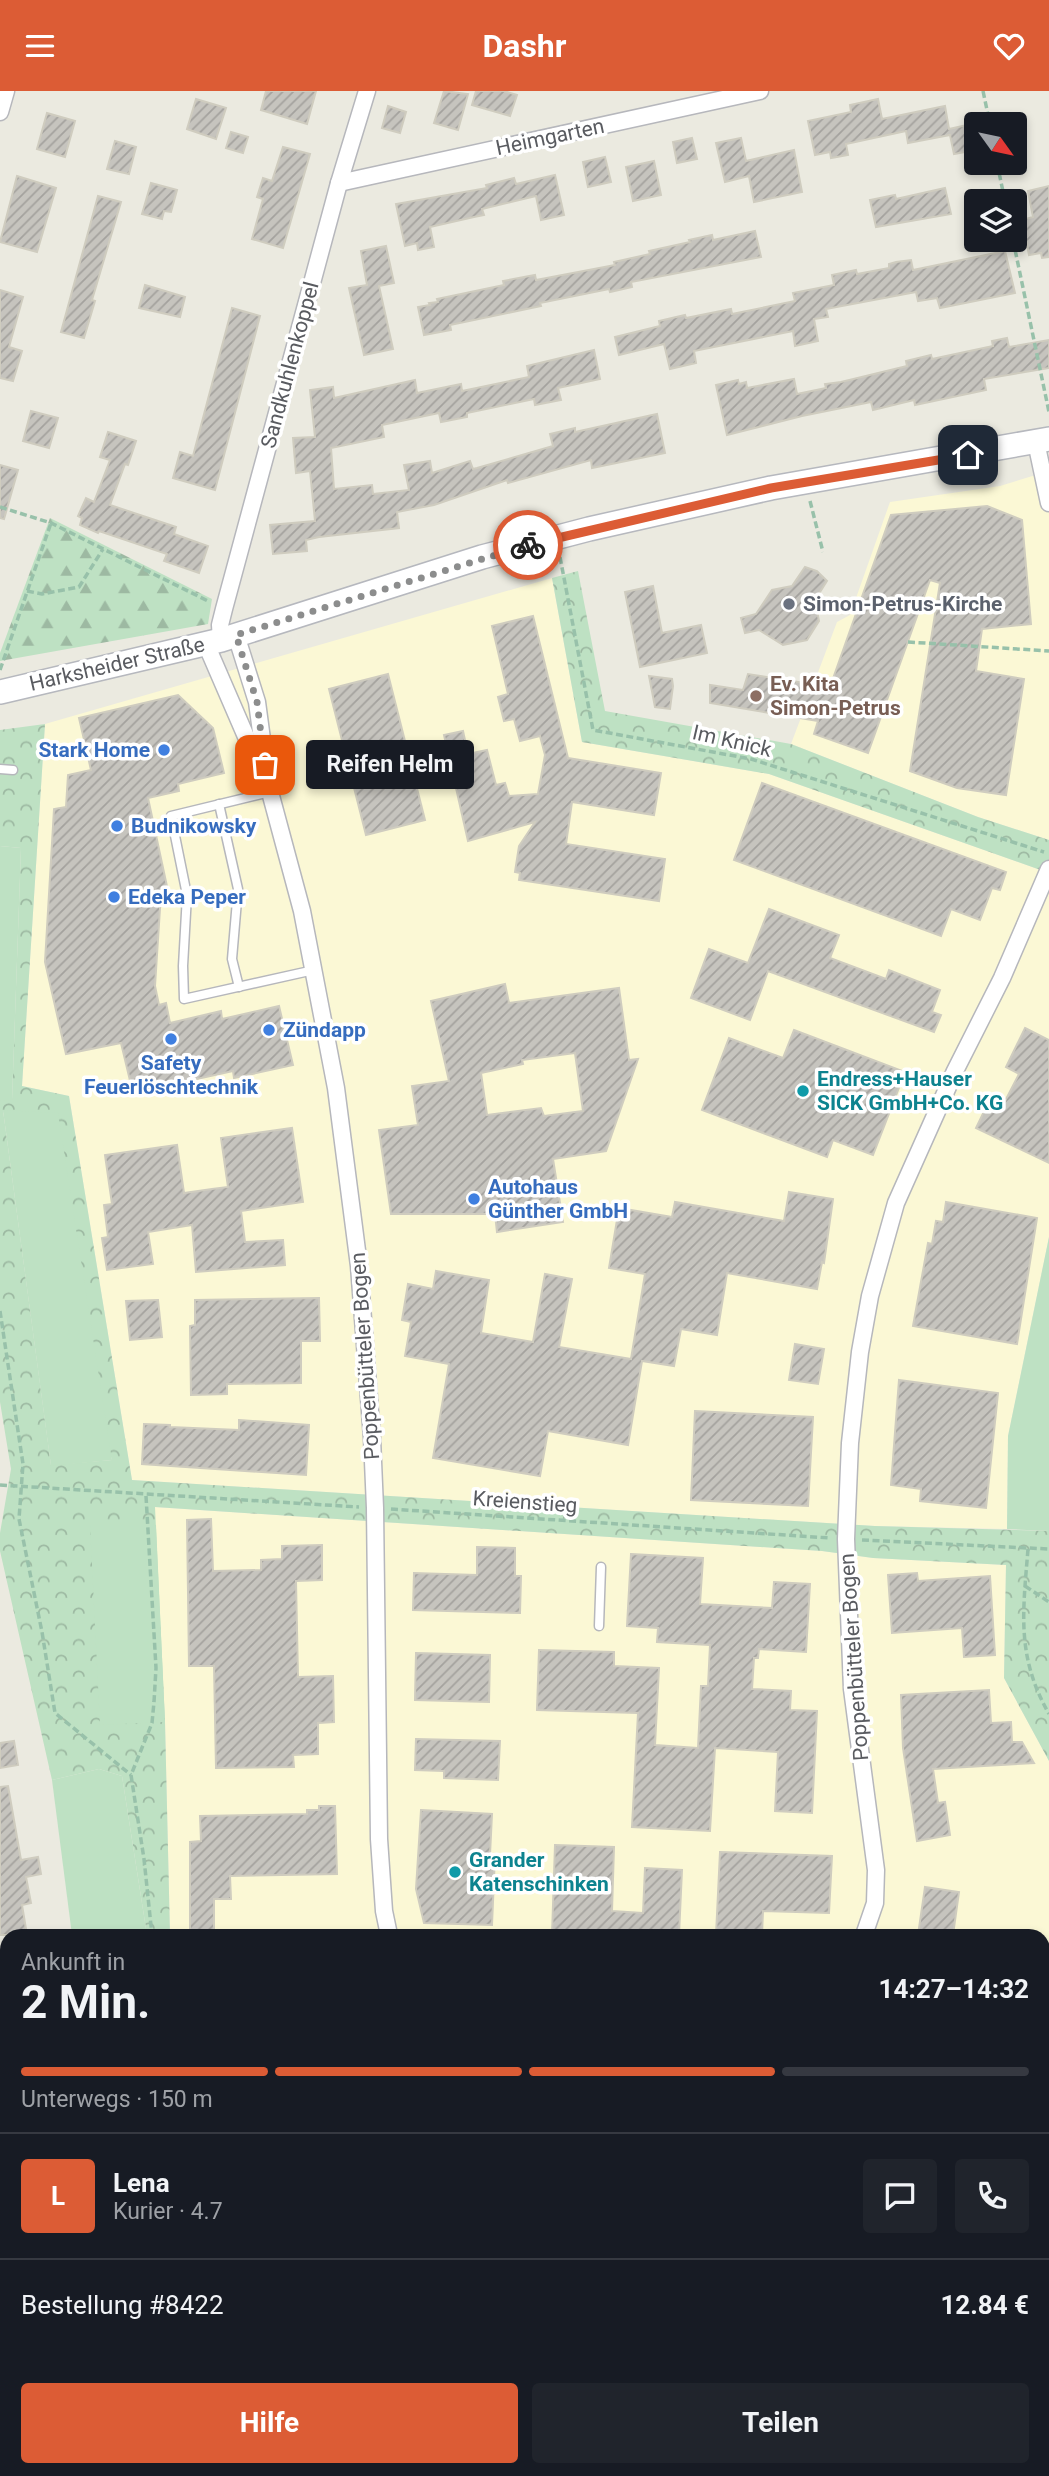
<!DOCTYPE html>
<html lang="de">
<meta charset="utf-8">
<style>
:root{--surface:#171b24;--page:#20242c;--text:#f1f3f6;--muted:#9ea1a6;--line:#363941;--accent:#dc5c35}
body{margin:0;font-family:Roboto,sans-serif;background:var(--page);color:var(--text);height:100vh;display:flex;flex-direction:column;font-size:26px;white-space:nowrap}
*{box-sizing:border-box;margin:0}
p{font-size:23px;color:var(--muted)}
.icon{flex:none;width:38px;height:38px;fill:none;stroke:currentColor;stroke-width:2;stroke-linecap:round;stroke-linejoin:round}
.map{position:relative;flex:1;overflow:hidden}
.drawer{position:absolute;left:0px;top:1838px;width:1050px;height:548px;display:flex;flex-direction:column;background:var(--surface);border-radius:21px 21px 0 0;box-shadow:0 4px 10px #0003}
.drawer>*{flex:none}
.needle{width:46px;rotate:123deg}
.tools{position:absolute;left:964px;top:21px;display:grid;gap:14px}
.tools a{display:grid;place-items:center;width:63px;height:63px;border-radius:7px;background:var(--surface);box-shadow:0 4px 10px #0003;font-size:35px}
.pin{position:absolute;display:grid;place-items:center;width:60px;height:60px;color:#fff;margin:-30px;border-radius:14px;box-shadow:0 4px 10px #0006}
.courier{position:absolute;display:grid;place-items:center;width:70px;height:70px;margin:-35px;border:5px solid #dc5c35;border-radius:50%;background:#fff;color:#222;box-shadow:0 2px 9px #0007}
.bubble{position:absolute;height:49px;border-radius:7px;background:var(--surface);box-shadow:0 4px 10px #0003;font-size:23px;font-weight:700;line-height:49px;text-align:center}
.overview em{font-style:normal;font-weight:700}
.overview div{display:flex;flex-direction:column-reverse}
.overview{display:flex;align-items:center;justify-content:space-between;height:119px;padding:0 21px}
h1{font-size:46px;font-weight:700;line-height:52px}
.bar{display:grid;grid-template-columns:repeat(4,1fr);gap:10px 7px;align-content:center;height:84px;padding:0 21px}
.bar i{height:9px;border-radius:5px;background:var(--line)}
.bar .active{background:var(--accent)}
.bar p{grid-column:span 4}
.line{display:flex;align-items:center;gap:18px;padding:0 21px;border-top:2px solid var(--line)}
.line div{flex:1}
.round{display:grid;place-items:center;flex:none;width:74px;height:74px;border-radius:7px;background:var(--page)}
.primary-button{display:flex;gap:14px;margin-top:auto;padding:14px 21px}
.primary-button a{flex:1;height:80px;border-radius:7px;background:var(--accent);color:#fff;font-size:28px;font-weight:700;line-height:80px;text-align:center}
.primary-button a+a{background:var(--page);color:var(--text)}
header{display:flex;justify-content:space-between;align-items:center;height:91px;padding:0 21px;background:var(--accent);color:#fff;font-size:32px;font-weight:700}
.map>svg:first-child{display:block}
</style>
<header><svg class="icon" aria-label="menu" viewBox="0 0 24 24"><path d="M4 6h16M4 12h16M4 18h16"/></svg>Dashr<svg class="icon" aria-label="heart" viewBox="0 0 24 24"><path d="M12 20l-8-8c-3-5 5-10 8-4 3-6 11-1 8 4z"/></svg></header>
<div class="map">
<svg width="1049" height="2385" viewBox="0 0 1049 2385">
<defs>
<pattern id="forest-firs" width="22" height="20" patternUnits="userSpaceOnUse" patternTransform="scale(1.75)"><rect width="22" height="20" fill="#bee1c3"/><path d="M5 1l3.5 6h-7zM16 11l3.5 6h-7z" fill="#9db9a2"/></pattern>
<pattern id="park-crowns" width="20" height="18" patternUnits="userSpaceOnUse" patternTransform="scale(1.75)"><rect width="20" height="18" fill="#bee1c3"/><path d="M2 6a3 3 0 1 1 6 0M12 15a3 3 0 1 1 6 0" fill="none" stroke="#9db9a2"/></pattern>
<pattern id="building-hatch" width="6" height="6" patternUnits="userSpaceOnUse" patternTransform="scale(1.75)"><rect width="6" height="6" fill="#c6c4be"/><path d="M-1 1l2-2M0 6l6-6M5 7l2-2" fill="none" stroke="#a4a29e"/></pattern>
</defs>
<rect width="100%" height="100%" fill="#ebeae0"/>
<g fill="#fbf8d5">
<polygon points="1049,380 1049,749 978,726 791,653 837,531 850,524 890,411 1000,395"/>
<polygon points="552,487 582,651 769,683 1049,782 1049,1146 1008,1345 1007,1438 875,1435 132,1389 69,1005 22,995 45,633"/>
<polygon points="154,1416 822,1460 873,1467 1006,1474 1004,1587 1049,1670 1049,2202 1043,2202 1043,1844 170,1844 165,1631"/>
</g>
<polygon fill="url(#forest-firs)" points="50,427 212,508 208,533 0,570 0,562"/>
<g fill="url(#park-crowns)" fill-rule="evenodd">
<polygon points="578,480 605,620 791,653 978,726 1049,749 1049,782 769,683 582,651 552,487"/>
<path d="M45,633L22,995L69,1005L132,1389L875,1435L1049,1440V1670L1004,1587L1006,1474L873,1467L822,1460L155,1416L165,1631L170,1844H147L122,1685L99,1678L52,1689L0,1460V1442L11,1378L0,1311V1009H12L21,757L0,755V639ZM3,1019L112,1369L51,1374Z"/>
<polygon points="1043,2202 1049,2202 1049,2385 965,2385 965,2378 1043,2378"/>
<polygon points="148,2378 339,2378 339,2385 149,2385"/>
</g>
<g fill="#bee1c3">
<polygon points="0,755 21,757 12,1010 0,1009"/>
<polygon points="3,1019 58,1022 112,1369 51,1375"/>
<polygon points="1049,1146 1049,1440 1007,1438 1008,1345"/>
<polygon points="90,1434 156,1434 165,1631 100,1634"/>
<polygon points="99,1678 122,1685 147,1844 72,1844 52,1689"/>
<rect x="339" y="2378" width="626" height="7"/>
</g>
<g fill="url(#building-hatch)" stroke="#cfccbf" stroke-width="2" fill-rule="evenodd">
<polygon points="266,0 316,0 307,33 261,19"/>
<polygon points="444,0 468,3 458,39 434,32"/>
<polygon points="476,0 504,0 517,4 510,25 472,14"/>
<polygon points="196,8 226,17 216,48 187,38"/>
<polygon points="878,8 882,28 945,15 949,38 976,32 976,59 954,63 950,44 908,52 906,40 846,53 848,64 831,67 830,61 815,64 808,30 851,21 850,14"/>
<polygon points="388,15 406,21 400,42 382,37"/>
<polygon points="47,22 75,30 65,66 37,58"/>
<polygon points="231,41 248,46 243,62 226,57"/>
<polygon points="692,47 697,68 677,72 673,51"/>
<polygon points="741,47 746,70 794,59 802,101 754,111 749,85 725,91 716,52"/>
<polygon points="115,50 136,56 129,83 107,78"/>
<polygon points="283,56 310,63 283,157 252,148 263,108 257,106 263,87 272,90"/>
<polygon points="605,66 611,91 588,96 583,71"/>
<polygon points="654,70 661,104 633,110 626,76"/>
<polygon points="555,84 564,124 541,129 536,105 482,118 484,124 474,126 430,136 434,156 418,159 417,152 405,155 396,113 487,97 486,94 514,87 516,93"/>
<polygon points="17,85 56,97 37,161 0,151"/>
<polygon points="151,92 177,99 171,121 164,120 162,128 142,123"/>
<polygon points="1049,95 1049,166 1042,167 1041,162 1029,164 1022,129 1033,126 1028,100"/>
<polygon points="945,97 951,123 876,136 870,109 895,104 896,108"/>
<polygon points="98,105 121,111 92,209 95,210 84,247 61,241"/>
<polygon points="755,140 761,166 631,191 632,196 610,201 609,198 540,212 541,215 450,234 451,239 424,244 418,216 430,214 429,212 438,211 437,208 504,194 503,190 535,184 536,189 615,174 614,171 650,163 649,160 690,151 689,149 712,144 713,149"/>
<polygon points="386,155 394,192 379,195 393,258 364,264 349,197 367,194 361,160"/>
<polygon points="1005,160 1015,202 940,217 937,207 918,210 916,201 826,218 828,226 814,228 818,250 795,255 793,240 694,260 696,272 670,278 664,253 619,264 615,246 660,235 659,230 685,224 686,227 731,218 732,223 795,210 793,202 834,194 832,184 856,179 857,183 889,177 889,173 896,171 911,169 913,179"/>
<polygon points="145,194 185,206 180,226 139,217"/>
<polygon points="0,199 23,206 9,256 22,260 13,290 0,287"/>
<polygon points="232,217 260,225 215,399 173,387 180,361 193,365"/>
<polygon points="1007,247 1009,256 1049,249 1049,277 984,288 986,299 915,314 914,309 873,319 871,311 802,325 727,344 716,294 738,289 739,293 746,291 747,297 794,288 797,303 826,297 825,293 841,291 907,275 906,270 931,264 932,268 993,255 992,250"/>
<polygon points="594,259 600,288 558,297 561,309 535,314 534,308 467,322 467,326 441,331 439,322 382,334 384,346 331,357 334,398 372,394 373,403 409,399 404,374 430,370 432,382 470,370 473,378 477,377 553,355 550,343 575,337 575,341 657,323 665,362 592,377 591,369 508,392 507,389 434,414 397,421 399,437 319,446 306,449 307,460 273,463 270,434 315,430 310,380 296,382 293,347 315,346 310,299 333,296 334,307 415,289 417,302 461,293 462,300 529,286 527,275"/>
<polygon points="31,320 58,327 49,357 23,350"/>
<polygon points="108,341 136,350 128,374 125,373 110,414 176,436 174,443 208,455 199,482 164,470 167,463 99,440 98,442 80,434 82,427 78,425 86,407 94,411 110,369 100,366"/>
<polygon points="0,374 18,379 4,428 0,427"/>
<polygon points="987,415 1022,429 1031,533 982,538 976,580 1024,588 1006,704 957,697 910,680 940,492 930,489 868,662 814,643 818,630 710,612 710,594 743,599 748,583 830,596 891,424"/>
<polygon points="805,476 817,480 827,490 815,509 819,530 807,549 783,554 759,539 745,542 741,527 756,523 772,499 792,495"/>
<polygon points="653,495 662,542 701,534 707,562 640,576 625,501"/>
<polygon points="533,525 568,667 661,682 654,724 572,711 566,753 665,768 659,810 519,789 520,782 515,781 519,755 535,731 468,750 444,644 463,640 468,663 487,659 496,694 505,692 509,705 538,703 545,664 540,645 520,650 514,628 504,630 498,606 508,603 492,535"/>
<polygon points="388,583 425,729 366,744 329,598"/>
<polygon points="649,585 672,588 673,595 670,618 655,616"/>
<polygon points="178,604 213,637 224,682 178,693 179,700 148,707 168,800 161,802 155,895 159,914 166,912 170,932 221,920 222,928 279,915 293,974 234,987 233,980 133,1002 121,952 66,963 45,871 54,718 66,716 68,684 91,679 79,627"/>
<polygon points="762,692 1006,781 1000,799 992,797 980,829 951,818 941,845 734,769"/>
<polygon points="769,818 839,844 830,867 886,888 889,879 940,899 932,921 941,924 934,941 768,880 750,929 691,907 709,858 748,872"/>
<path d="M505,893L509,912L619,897L629,969L638,968L606,1060L553,1068L563,1131L497,1141L495,1123H391L379,1039L418,1034L412,995L449,990L431,910ZM575,962L583,1020L544,1025L541,1017L487,1024L481,982L523,973L522,969Z"/>
<polygon points="1025,937 1049,949 1049,1072 976,1037 990,1008 1003,1014 1019,983 1006,976"/>
<polygon points="794,939 905,981 873,1064 833,1049 827,1066 702,1019 729,947 783,967"/>
<polygon points="292,1037 303,1111 241,1120 245,1151 283,1149 285,1174 196,1181 192,1134 148,1141 153,1173 107,1179 102,1147 108,1146 104,1114 112,1113 105,1064 177,1054 184,1102 212,1098 228,1096 221,1047"/>
<polygon points="789,1101 833,1108 824,1172 822,1171 817,1198 727,1182 717,1244 681,1238 674,1275 642,1270 628,1354 548,1340 540,1385 433,1367 449,1273 405,1265 411,1231 402,1229 408,1193 433,1198 436,1180 489,1189 481,1242 533,1251 545,1183 572,1188 559,1256 631,1268 645,1183 609,1177 619,1117 672,1126 675,1111 784,1130"/>
<polygon points="946,1111 1037,1127 1017,1253 913,1235 928,1152 932,1153 936,1130 943,1131"/>
<polygon points="319,1207 320,1250 301,1250 301,1292 227,1293 227,1303 191,1304 190,1235 195,1234 195,1209"/>
<polygon points="158,1209 162,1246 130,1249 126,1210"/>
<polygon points="795,1253 824,1258 818,1293 789,1289"/>
<polygon points="899,1289 998,1302 986,1417 920,1410 921,1398 891,1394"/>
<polygon points="695,1320 813,1326 808,1415 691,1409"/>
<polygon points="239,1329 309,1334 306,1384 142,1373 144,1333 170,1334 170,1336 239,1339"/>
<polygon points="211,1428 213,1480 261,1479 261,1469 282,1468 282,1455 322,1454 322,1489 296,1490 298,1586 333,1585 334,1631 318,1632 318,1663 293,1664 294,1676 216,1677 214,1575 189,1575 187,1429"/>
<polygon points="477,1456 515,1457 515,1485 521,1485 520,1522 413,1519 414,1482 477,1484"/>
<polygon points="631,1463 703,1467 700,1513 772,1517 774,1491 810,1493 806,1561 759,1558 758,1567 754,1567 752,1598 791,1600 790,1619 817,1620 812,1722 775,1720 778,1661 715,1657 710,1740 632,1736 638,1622 537,1619 539,1559 614,1561 614,1575 659,1577 655,1654 698,1657 701,1595 708,1595 710,1554 657,1551 658,1537 627,1535"/>
<polygon points="917,1482 918,1490 990,1485 995,1564 964,1566 962,1537 892,1542 888,1484"/>
<polygon points="416,1562 490,1564 489,1611 415,1609"/>
<polygon points="989,1599 991,1632 1011,1631 1012,1651 1022,1651 1034,1672 933,1678 938,1712 945,1711 950,1744 917,1750 903,1657 901,1604"/>
<polygon points="416,1648 500,1650 498,1689 444,1687 444,1680 415,1679"/>
<polygon points="14,1650 18,1674 0,1677 0,1652"/>
<polygon points="8,1695 21,1769 38,1766 41,1783 26,1786 31,1812 22,1814 27,1844 0,1844 0,1696"/>
<polygon points="319,1715 335,1715 337,1783 230,1785 231,1808 214,1808 214,1844 190,1844 190,1751 201,1750 200,1725 307,1723 307,1719 319,1719"/>
<polygon points="421,1719 492,1723 490,1764 495,1764 492,1834 424,1832 416,1798"/>
<polygon points="555,1754 614,1756 612,1820 643,1822 645,1777 682,1779 679,1844 552,1844"/>
<polygon points="720,1761 832,1765 829,1822 763,1820 762,1844 716,1844"/>
<polygon points="925,1796 959,1801 953,1844 918,1844"/>
</g>
<g fill="none" stroke-linecap="round" stroke-linejoin="round">
<g stroke="#b6b7bc" stroke-width="11">
<g id="lane">
<polyline points="0,678 13,679"/>
<polyline points="270,701 171,725 187,804 183,875 184,908 314,879"/>
<polyline points="219,713 238,798 232,868 239,896"/>
<polyline points="599,1535 601,1476"/>
</g>
</g>
<g stroke="#b6b7bc" stroke-width="19">
<g id="street">
<polyline points="0,21 6,0"/>
<polyline points="339,92 760,0"/>
<polyline points="1036,351 1049,412"/>
<polyline points="236,544 257,611 266,678"/>
<polyline points="221,549 220,534 224,518 339,92 367,0"/>
<polyline points="206,553 270,701 302,820 336,997 359,1175 372,1347 375,1417 379,1748 384,1820 389,1844"/>
<polyline points="864,1844 875,1812 876,1779 852,1598 846,1448 850,1352 860,1261 870,1205 896,1112 955,980 1002,887 1049,778"/>
</g>
</g>
<g stroke="#b6b8be" stroke-width="26">
<polyline id="secondary" points="0,601 221,549 482,466 589,438 771,397 1049,348"/>
</g>
<g stroke="#98c1aa" stroke-width="3.5" stroke-dasharray="7 3.5" stroke-linecap="butt">
<polyline points="983,0 990,33"/>
<polyline points="997,72 1005,110"/>
<polyline points="1013,149 1049,321"/>
<polyline points="810,410 823,461"/>
<polyline points="0,416 51,432 210,511"/>
<polyline points="560,466 593,639 751,668 1044,761"/>
<polyline points="27,500 42,503 79,496 103,458"/>
<polyline points="908,551 1049,560"/>
<polyline points="0,579 51,432"/>
<polyline points="0,1220 23,1373 19,1428 42,1541 55,1622 131,1684"/>
<polyline points="0,1394 359,1416"/>
<polyline points="146,1405 156,1577 154,1611 152,1632 131,1684 144,1768 152,1844"/>
<polyline points="391,1418 830,1447"/>
<polyline points="862,1449 1049,1458"/>
<path d="M1028,1458C1023,1521 1016,1565 1049,1623"/>
<polyline points="1025,1495 1049,1511"/>
<polyline points="1043,2234 1049,2231"/>
<polyline points="0,2291 7,2291"/>
<polyline points="168,2378 169,2385"/>
<polyline points="228,2378 243,2385"/>
<polyline points="318,2378 318,2385"/>
<polyline points="415,2378 415,2385"/>
<polyline points="692,2378 692,2385"/>
<polyline points="980,2385 981,2378"/>
</g>
<use href="#lane" stroke="#fff" stroke-width="8"/>
<use href="#street" stroke="#fff" stroke-width="16"/>
<use href="#secondary" stroke="#fff" stroke-width="23"/>
</g>
<g fill="none" stroke-linecap="round" stroke-linejoin="round">
<polyline stroke="#8c8d8d" stroke-width="7" stroke-dasharray="0 12.6" points="265,674 257,611 236,544 528,454"/>
<polyline stroke="#dc5c35" stroke-width="9" points="528,454 771,397 968,364"/>
</g>
<circle fill="#6b7280" stroke="#fff" stroke-width="2.5" cx="789" cy="513" r="7"/>
<circle fill="#8d6e63" stroke="#fff" stroke-width="2.5" cx="756" cy="605" r="7"/>
<g fill="#3f7fe0" stroke="#fff" stroke-width="2.5">
<circle cx="164" cy="659" r="7"/>
<circle cx="117" cy="735" r="7"/>
<circle cx="114" cy="806" r="7"/>
<circle cx="269" cy="939" r="7"/>
<circle cx="171" cy="948" r="7"/>
<circle cx="474" cy="1108" r="7"/>
</g>
<g fill="#0f9aa8" stroke="#fff" stroke-width="2.5">
<circle cx="803" cy="1000" r="7"/>
<circle cx="455" cy="1781" r="7"/>
</g>
<g text-anchor="middle" dominant-baseline="central" stroke-width="7" stroke-linejoin="round" paint-order="stroke">
<g font-size="21" fill="#595b60" stroke="#fff">
<text transform="translate(550 46) rotate(-12)">Heimgarten</text>
<text transform="translate(290 274) rotate(-75)">Sandkuhlenkoppel</text>
<text transform="translate(117 573) rotate(-13)">Harksheider Straße</text>
<text transform="translate(732 650) rotate(13)">Im Knick</text>
<text transform="translate(365 1265) rotate(-94)">Poppenbütteler Bogen</text>
<text transform="translate(525 1411) rotate(4)">Kreienstieg</text>
<text transform="translate(854 1566) rotate(-94)">Poppenbütteler Bogen</text>
</g>
<g font-size="21" font-weight="bold" fill="#5b616d" stroke="#fff" text-anchor="start">
<text x="803" y="513">Simon-Petrus-Kirche</text>
</g>
<g font-size="21" font-weight="bold" fill="#785e54" stroke="#fff" text-anchor="start">
<text x="770" y="593">Ev. Kita<tspan x="770" dy="24">Simon-Petrus</tspan></text>
</g>
<g font-size="21" font-weight="bold" fill="#366cbe" stroke="#fff" text-anchor="start">
<text x="150" y="659" text-anchor="end">Stark Home</text>
<text x="131" y="735">Budnikowsky</text>
<text x="128" y="806">Edeka Peper</text>
<text x="283" y="939">Zündapp</text>
<text x="171" y="972" text-anchor="middle">Safety<tspan x="171" dy="24">Feuerlöschtechnik</tspan></text>
<text x="488" y="1096">Autohaus<tspan x="488" dy="24">Günther GmbH</tspan></text>
</g>
<g font-size="21" font-weight="bold" fill="#0d838f" stroke="#fff" text-anchor="start">
<text x="817" y="988">Endress+Hauser<tspan x="817" dy="24">SICK GmbH+Co. KG</tspan></text>
<text x="469" y="1769">Grander<tspan x="469" dy="24">Katenschinken</tspan></text>
</g>
</g>
</svg>
<div class="tools">
<a><svg class="needle" viewBox="-14 -14 28 28"><path d="M0-13l5 13h-10z" fill="#e53935"/><path d="M0 13l5-13h-10z" fill="#9ea1a6"/></svg></a>
<a><svg class="icon" aria-label="layers" viewBox="0 0 24 24"><path d="M12 4l9 5-9 5-9-5zM3 14l9 5 9-5"/></svg></a>
</div>
<div class="pin" style="left:265px;top:674px;background:#ea580c"><svg class="icon" aria-label="bag" viewBox="0 0 24 24"><path d="M5 8h14l-1 12H6zM9 8a3 3 0 0 1 6 0"/></svg></div>
<div class="pin" style="left:968px;top:364px;background:#1f2937"><svg class="icon" aria-label="home" viewBox="0 0 24 24"><path d="M3 11l9-7 9 7M6 9v11h12V9"/></svg></div>
<div class="courier" style="left:528px;top:454px"><svg class="icon" aria-label="bike" viewBox="0 0 24 24"><circle cx="6" cy="16" r="4"/><circle cx="18" cy="16" r="4"/><path d="M6 16l4-8h5l3 8M10 8l3 8H6M13 5h3"/></svg></div>
<div class="bubble" style="left:306px;top:649px;width:168px">Reifen Helm</div>
<section class="drawer">
<div class="overview"><div><h1>2 Min.</h1><p>Ankunft in</p></div><em>14:27–14:32</em></div>
<div class="bar"><i class="active"></i><i class="active"></i><i class="active"></i><i></i><p>Unterwegs · 150 m</p></div>
<div class="line" style="height:126px"><b class="round" style="background:var(--accent);color:#fff">L</b><div><b>Lena</b><p>Kurier · 4.7</p></div><a class="round"><svg class="icon" aria-label="chat" viewBox="0 0 24 24"><path d="M4 5h16v11H9l-5 4z"/></svg></a><a class="round"><svg class="icon" aria-label="phone" viewBox="0 0 24 24"><path d="M5 4h4l2 5-3 2q2 4 5 5l2-3 5 2v4C11 20 4 13 5 4z"/></svg></a></div>
<div class="line" style="height:91px"><div>Bestellung #8422</div><b>12.84 €</b></div>
<div class="primary-button"><a>Hilfe</a><a>Teilen</a></div>
</section>
</div>
